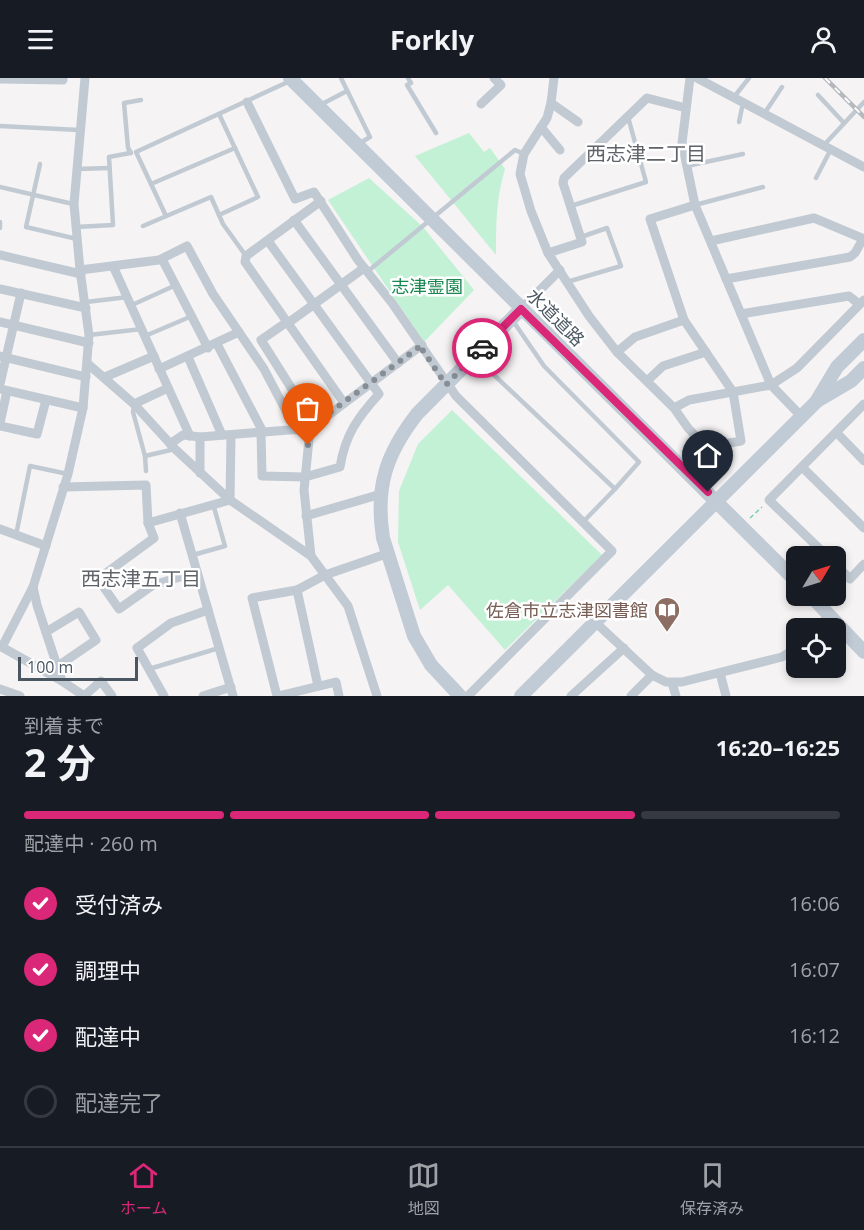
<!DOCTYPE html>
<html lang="ja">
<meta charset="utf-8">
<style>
:root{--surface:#171b24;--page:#20242c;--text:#f1f3f6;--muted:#9ea1a6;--line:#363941;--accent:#db2777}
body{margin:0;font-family:"Open Sans","Noto Sans JP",sans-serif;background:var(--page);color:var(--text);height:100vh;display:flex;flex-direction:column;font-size:22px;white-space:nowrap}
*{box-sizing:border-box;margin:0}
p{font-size:20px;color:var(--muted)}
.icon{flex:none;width:33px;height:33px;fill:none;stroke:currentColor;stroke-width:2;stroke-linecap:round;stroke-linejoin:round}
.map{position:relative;height:618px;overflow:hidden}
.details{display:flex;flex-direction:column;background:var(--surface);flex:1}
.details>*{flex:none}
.needle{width:39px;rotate:52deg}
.fabs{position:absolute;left:786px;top:468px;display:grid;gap:12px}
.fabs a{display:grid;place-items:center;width:60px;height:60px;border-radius:9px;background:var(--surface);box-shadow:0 3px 9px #0003;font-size:30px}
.scale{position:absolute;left:18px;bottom:15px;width:120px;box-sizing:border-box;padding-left:6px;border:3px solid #4a5661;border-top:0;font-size:16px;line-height:21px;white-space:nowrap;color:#4a5661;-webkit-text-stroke:4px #fff;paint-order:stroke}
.pin{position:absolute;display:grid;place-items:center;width:51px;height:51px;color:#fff;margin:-62px -26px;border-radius:50% 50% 50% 0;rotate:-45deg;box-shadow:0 0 6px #0007}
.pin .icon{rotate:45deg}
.courier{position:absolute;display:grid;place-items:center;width:60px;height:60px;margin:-30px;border:4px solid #db2777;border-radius:50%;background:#fff;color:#222;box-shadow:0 2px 8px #0007}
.headline em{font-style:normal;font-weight:700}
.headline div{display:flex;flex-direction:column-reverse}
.headline{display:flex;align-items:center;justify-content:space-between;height:102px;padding:0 24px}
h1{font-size:39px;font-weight:700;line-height:45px}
.bar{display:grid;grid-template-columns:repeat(4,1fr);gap:9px 6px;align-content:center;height:72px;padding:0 24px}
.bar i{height:8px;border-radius:4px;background:var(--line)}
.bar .selected{background:var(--accent)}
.bar p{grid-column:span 4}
ol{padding:0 24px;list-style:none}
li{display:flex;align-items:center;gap:18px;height:66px}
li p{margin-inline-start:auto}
li .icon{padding:6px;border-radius:50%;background:var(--accent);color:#fff;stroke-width:4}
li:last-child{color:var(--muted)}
li i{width:33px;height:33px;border:3px solid var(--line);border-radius:50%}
header{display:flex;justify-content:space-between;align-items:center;height:78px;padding:0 24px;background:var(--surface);font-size:27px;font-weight:700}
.tab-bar{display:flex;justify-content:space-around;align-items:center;height:84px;border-top:2px solid var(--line);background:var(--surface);font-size:16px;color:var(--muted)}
.tab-bar a{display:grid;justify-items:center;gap:3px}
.tab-bar .selected{color:var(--accent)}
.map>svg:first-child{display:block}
</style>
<header><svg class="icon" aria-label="menu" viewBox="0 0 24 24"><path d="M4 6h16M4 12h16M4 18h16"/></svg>Forkly<svg class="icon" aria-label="person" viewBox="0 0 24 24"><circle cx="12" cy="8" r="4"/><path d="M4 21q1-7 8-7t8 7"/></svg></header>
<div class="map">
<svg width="864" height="618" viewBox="0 0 864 618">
<rect width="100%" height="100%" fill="#f5f3f3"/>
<g fill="#c3f1d5">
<path d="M469,55L484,74L490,70L505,91C496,121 496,145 496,177L415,78Z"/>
<polygon points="369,100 423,149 474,212 424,264 328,122"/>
<polygon points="452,332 602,477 505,572 448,507 420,532 398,464 399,413 418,366"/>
</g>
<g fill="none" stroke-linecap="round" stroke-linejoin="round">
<g stroke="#7ad0a6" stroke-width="1.5" stroke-dasharray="4.5 3" stroke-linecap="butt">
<polyline points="750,440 762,429"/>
<polyline points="836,515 843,508"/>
</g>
<g stroke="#c1cad2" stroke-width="4.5">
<polyline points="341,0 370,59 360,65"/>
<polyline points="408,0 411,5 407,7 436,55"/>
<polyline points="818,17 844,45"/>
<polyline points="734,19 749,0"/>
<polyline points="320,27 347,13"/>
<polyline points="219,36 258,119 219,137"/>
<polyline points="764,36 782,9"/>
<polyline points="739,44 743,25"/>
<polyline points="0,48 79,52"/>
<polyline points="824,67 864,24"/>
<polyline points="131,75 128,70 124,25 141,22"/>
<polyline points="40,86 26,149 77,161"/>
<polyline points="687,88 743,76"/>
<polyline points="77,91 109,90"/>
<polyline points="816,100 831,71"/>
<polyline points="151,106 235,70"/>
<polyline points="0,109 73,126"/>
<polyline points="695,127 763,109"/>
<polyline points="571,128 646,104 628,39"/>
<polyline points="166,138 136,74 290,3"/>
<polyline points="0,144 0,150"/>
<polyline points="143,148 211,119 223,146 246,178"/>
<polyline points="76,149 113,147 109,79 130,75"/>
<polyline points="367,194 515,72 524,76"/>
<polyline points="567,204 621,188 607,150 581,159"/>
<polyline points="86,224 128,219"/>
<polyline points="132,227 176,207"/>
<polyline points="513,243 544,288 639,384 615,411"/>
<polyline points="89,257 142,251"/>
<polyline points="145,258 192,238"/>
<polyline points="476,280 615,411 583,444"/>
<polyline points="134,328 133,334 145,378 146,393"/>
<polyline points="145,378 175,371"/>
<polyline points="16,457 30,388 68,396"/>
<polyline points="193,477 225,468 213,426"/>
<polyline points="149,591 219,570"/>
</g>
<g stroke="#c1cad2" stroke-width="9">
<polyline points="554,0 551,25 578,44"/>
<polyline points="690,0 682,65 695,127 771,307 801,338"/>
<polyline points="697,0 864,89"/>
<polyline points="0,1 63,2 63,0"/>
<polyline points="247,24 295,121 314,114 358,182 392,225 456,318 612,473 468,618"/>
<polyline points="551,25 547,40 524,76 520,96 531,133 548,175 589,238 617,274 674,330 688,350 706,369 741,363 733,314 684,242 650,141 695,127"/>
<polyline points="481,26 501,7 494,0"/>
<polyline points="541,49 560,72"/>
<polyline points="321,123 246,178 245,184 344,325"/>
<polyline points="294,142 398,285"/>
<polyline points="711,163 814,140 864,161"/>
<polyline points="548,175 582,164 563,105 564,100 647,20 686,30"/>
<polyline points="0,177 81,196"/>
<polyline points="162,181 208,270"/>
<polyline points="113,188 190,358"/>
<polyline points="80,192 159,182 187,168 213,216 264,291 296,352"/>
<polyline points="726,201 850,179 855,175 863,161"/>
<polyline points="0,211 86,230"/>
<polyline points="521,231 560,192"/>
<polyline points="741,236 849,218 859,226"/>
<polyline points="0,244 89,265"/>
<polyline points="287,244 261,262 314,346"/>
<polyline points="288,245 364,190"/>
<polyline points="217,266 263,354"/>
<polyline points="617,274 635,259 684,242"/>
<polyline points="0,278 86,299"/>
<polyline points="188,279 222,357"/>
<polyline points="88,286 134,326 175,371 230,422 311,478 348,528 377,618"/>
<polyline points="159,291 239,254"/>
<polyline points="105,299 154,278"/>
<polyline points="647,303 663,288 706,274"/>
<polyline points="0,306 21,215"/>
<polyline points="0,311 83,330"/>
<polyline points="134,326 168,310"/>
<polyline points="674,330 689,322 771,307 797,290 864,222"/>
<polyline points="0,345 7,313"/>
<polyline points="0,348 37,356 46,322"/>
<path d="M261,354L262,398L305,399L340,389C345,357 358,339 379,316L268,163"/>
<polyline points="837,355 864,383"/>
<polyline points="200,359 200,395"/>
<polyline points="170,366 183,357 200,359 302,351"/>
<polyline points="802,389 864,450"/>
<polyline points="63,409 146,407 148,445 154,460 98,501 119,531 153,507 197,494"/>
<polyline points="180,435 233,618"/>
<polyline points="306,438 381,416"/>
<polyline points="148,445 230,422 231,357"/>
<polyline points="0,451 46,468"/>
<polyline points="311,478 304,412 310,351 422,267"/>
<polyline points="827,478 769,422 864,326"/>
<polyline points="836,487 850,501 864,486"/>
<polyline points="33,509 37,527 62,603 84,618"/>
<polyline points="297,512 318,608"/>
<polyline points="595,544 652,597 666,604 682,604 782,579 796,570"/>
<polyline points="816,550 830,537"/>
<polyline points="46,554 79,534 96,562 58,588"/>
<polyline points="0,568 62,603"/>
<polyline points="2,569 33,509 68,396 83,330 89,257 80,192 74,126 85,0"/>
<polyline points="720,595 726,618"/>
<polyline points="672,605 676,618"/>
<polyline points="0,611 20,618"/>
<polyline points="84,618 101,603 112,618"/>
<polyline points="164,618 137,570 171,545 208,532"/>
<polyline points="203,618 231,609"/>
<polyline points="277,618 252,520 297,512 325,497 386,476"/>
<polyline points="278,618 336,604 339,618"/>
<polyline points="571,618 624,570"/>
<polyline points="631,618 652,597"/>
</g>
<g stroke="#c1cbd6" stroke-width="14">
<polyline points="290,0 796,503"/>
<polyline points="817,323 851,303 864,290"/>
<polyline points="811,518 864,574"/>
<path d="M460,618L431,587L414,558L383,460C375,409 386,376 417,336L521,231"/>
<polyline points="521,618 816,324 837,289 864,262"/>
</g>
<g stroke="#b5b8bd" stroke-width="4.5">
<polyline id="rail" points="825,0 864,39"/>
</g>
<use href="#rail" stroke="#fff" stroke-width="2" stroke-dasharray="7" stroke-linecap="butt"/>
</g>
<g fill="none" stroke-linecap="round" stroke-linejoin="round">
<polyline stroke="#868d94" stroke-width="6" stroke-dasharray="0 10.8" points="308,367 310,351 314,346 422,267 422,271 446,307 482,270"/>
<polyline stroke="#db2777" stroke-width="8" points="482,270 521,231 708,414"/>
</g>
<defs>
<g id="library-pin" transform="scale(1.35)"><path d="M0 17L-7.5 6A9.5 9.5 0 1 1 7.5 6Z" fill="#8d6e63" stroke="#fff"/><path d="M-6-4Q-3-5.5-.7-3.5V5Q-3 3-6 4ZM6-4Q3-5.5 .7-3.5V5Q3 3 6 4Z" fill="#fff"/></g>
</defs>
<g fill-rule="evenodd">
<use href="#library-pin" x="667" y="532"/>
</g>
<g text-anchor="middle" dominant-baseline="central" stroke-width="5" stroke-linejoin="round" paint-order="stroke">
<g font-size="18" fill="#17864f" stroke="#fff">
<text x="427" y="208">志津霊園</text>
</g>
<g font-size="18" fill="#4a5661" stroke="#fff">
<text transform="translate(556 239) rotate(45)">水道道路</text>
</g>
<g font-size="18" fill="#785e54" stroke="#fff" text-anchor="end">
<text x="648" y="532">佐倉市立志津図書館</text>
</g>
<g font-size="20" fill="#5f6368" stroke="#fff">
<text x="646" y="75">西志津二丁目</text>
<text x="141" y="500">西志津五丁目</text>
</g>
</g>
</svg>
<div class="fabs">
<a><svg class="needle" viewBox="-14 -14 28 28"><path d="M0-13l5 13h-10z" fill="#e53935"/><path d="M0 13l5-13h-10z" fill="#9ea1a6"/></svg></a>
<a><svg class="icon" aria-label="locate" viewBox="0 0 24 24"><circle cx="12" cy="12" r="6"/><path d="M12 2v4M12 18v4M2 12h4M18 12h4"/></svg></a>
</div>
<div class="scale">100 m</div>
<div class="pin" style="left:308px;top:367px;background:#ea580c"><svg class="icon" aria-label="bag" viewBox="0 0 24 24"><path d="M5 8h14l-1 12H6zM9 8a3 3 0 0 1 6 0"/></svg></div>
<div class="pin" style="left:708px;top:414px;background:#1f2937"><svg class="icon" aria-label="home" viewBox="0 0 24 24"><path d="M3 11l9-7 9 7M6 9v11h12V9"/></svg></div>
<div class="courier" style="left:482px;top:270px"><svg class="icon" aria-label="car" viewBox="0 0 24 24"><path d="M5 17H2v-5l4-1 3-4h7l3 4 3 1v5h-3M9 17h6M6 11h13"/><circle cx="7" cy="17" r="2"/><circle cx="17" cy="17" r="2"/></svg></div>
</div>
<section class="details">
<div class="headline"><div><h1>2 分</h1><p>到着まで</p></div><em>16:20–16:25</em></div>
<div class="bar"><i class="selected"></i><i class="selected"></i><i class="selected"></i><i></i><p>配達中 · 260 m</p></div>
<ol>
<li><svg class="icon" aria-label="check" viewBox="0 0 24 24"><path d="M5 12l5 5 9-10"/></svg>受付済み<p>16:06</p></li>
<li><svg class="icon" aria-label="check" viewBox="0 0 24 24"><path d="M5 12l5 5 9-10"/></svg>調理中<p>16:07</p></li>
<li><svg class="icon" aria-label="check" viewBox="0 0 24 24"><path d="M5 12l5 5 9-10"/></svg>配達中<p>16:12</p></li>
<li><i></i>配達完了</li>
</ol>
</section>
<nav class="tab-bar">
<a class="selected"><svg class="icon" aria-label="home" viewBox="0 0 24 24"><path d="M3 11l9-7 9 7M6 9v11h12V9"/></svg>ホーム</a>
<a><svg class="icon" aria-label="map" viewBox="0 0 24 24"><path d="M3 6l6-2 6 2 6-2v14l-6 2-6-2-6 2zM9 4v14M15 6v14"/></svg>地図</a>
<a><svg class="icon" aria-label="saved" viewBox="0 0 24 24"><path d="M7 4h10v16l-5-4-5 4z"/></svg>保存済み</a>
</nav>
